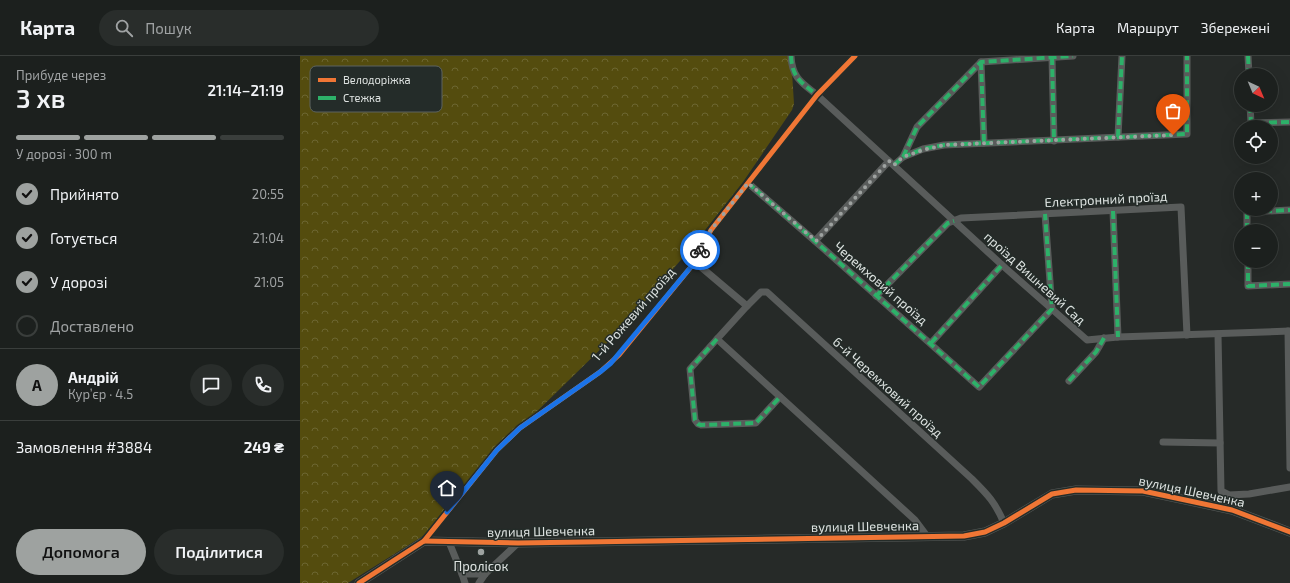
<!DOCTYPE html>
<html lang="uk">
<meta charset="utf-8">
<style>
:root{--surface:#1c201e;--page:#292d2b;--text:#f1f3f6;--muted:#a0a3a4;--line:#3a3e3c;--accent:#9ea2a0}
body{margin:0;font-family:"Exo 2",sans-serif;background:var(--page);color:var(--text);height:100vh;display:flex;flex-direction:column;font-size:15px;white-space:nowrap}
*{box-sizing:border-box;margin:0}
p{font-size:13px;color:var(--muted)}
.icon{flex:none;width:22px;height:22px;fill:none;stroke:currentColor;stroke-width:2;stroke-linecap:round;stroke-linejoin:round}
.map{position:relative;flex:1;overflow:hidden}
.details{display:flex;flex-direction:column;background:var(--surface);width:300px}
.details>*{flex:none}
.needle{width:26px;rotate:136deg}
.fabs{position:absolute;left:934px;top:12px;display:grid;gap:8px}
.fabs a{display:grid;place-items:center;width:44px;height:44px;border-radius:50%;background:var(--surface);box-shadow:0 4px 16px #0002,0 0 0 1px var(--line);font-size:20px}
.pin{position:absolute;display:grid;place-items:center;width:34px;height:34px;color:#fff;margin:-41px -17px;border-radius:50% 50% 50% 0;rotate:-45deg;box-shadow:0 0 4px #0007}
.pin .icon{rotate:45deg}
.courier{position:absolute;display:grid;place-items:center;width:40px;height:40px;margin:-20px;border:3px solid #1a73e8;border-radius:50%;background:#fff;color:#222;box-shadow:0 1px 5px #0007}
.overview em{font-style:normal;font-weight:600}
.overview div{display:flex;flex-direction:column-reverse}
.overview{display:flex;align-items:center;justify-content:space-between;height:68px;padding:0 16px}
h1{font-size:26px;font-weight:600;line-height:30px}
.bar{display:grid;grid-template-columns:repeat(4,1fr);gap:6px 4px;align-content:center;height:48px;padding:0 16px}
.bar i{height:5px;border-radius:3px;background:var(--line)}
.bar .active{background:var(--accent)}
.bar p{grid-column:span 4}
.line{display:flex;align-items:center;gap:10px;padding:0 16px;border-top:1px solid var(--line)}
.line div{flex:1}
.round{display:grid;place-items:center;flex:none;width:42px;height:42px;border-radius:21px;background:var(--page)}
ol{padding:0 16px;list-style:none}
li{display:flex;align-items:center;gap:12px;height:44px}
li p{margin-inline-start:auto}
li .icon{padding:4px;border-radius:50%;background:var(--accent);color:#111;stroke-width:4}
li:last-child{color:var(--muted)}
li i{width:22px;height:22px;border:2px solid var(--line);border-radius:50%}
.action{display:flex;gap:8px;margin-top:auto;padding:8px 16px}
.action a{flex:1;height:46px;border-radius:24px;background:var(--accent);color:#111;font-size:16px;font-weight:600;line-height:46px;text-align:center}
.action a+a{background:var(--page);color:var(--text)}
header{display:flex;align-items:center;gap:24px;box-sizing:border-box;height:56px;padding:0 20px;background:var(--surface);border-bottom:1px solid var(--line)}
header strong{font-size:19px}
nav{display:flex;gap:22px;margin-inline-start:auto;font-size:14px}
.search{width:280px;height:36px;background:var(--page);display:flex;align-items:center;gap:10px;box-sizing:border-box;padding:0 14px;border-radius:22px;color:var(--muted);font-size:15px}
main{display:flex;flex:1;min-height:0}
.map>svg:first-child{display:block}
</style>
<header>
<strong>Карта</strong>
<div class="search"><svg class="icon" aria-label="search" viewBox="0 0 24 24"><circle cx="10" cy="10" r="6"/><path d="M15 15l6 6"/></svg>Пошук</div>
<nav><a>Карта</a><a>Маршрут</a><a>Збережені</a></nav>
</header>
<main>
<section class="details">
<div class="overview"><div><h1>3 хв</h1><p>Прибуде через</p></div><em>21:14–21:19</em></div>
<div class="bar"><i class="active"></i><i class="active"></i><i class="active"></i><i></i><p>У дорозі · 300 m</p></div>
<ol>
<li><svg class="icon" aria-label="check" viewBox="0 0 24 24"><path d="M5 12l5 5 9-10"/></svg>Прийнято<p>20:55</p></li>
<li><svg class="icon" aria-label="check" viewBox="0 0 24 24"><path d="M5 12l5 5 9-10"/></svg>Готується<p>21:04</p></li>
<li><svg class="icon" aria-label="check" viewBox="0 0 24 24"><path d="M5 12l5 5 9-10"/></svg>У дорозі<p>21:05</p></li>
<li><i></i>Доставлено</li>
</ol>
<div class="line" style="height:72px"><b class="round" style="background:var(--accent);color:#111">А</b><div><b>Андрій</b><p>Кур’єр · 4.5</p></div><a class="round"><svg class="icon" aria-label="chat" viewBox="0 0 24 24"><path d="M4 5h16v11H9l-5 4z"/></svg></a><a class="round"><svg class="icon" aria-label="phone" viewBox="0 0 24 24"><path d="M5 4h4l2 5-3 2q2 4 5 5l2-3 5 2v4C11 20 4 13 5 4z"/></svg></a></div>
<div class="line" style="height:52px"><div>Замовлення #3884</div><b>249 ₴</b></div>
<div class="action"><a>Допомога</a><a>Поділитися</a></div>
</section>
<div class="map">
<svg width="990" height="527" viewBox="0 0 990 527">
<defs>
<pattern id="forest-crowns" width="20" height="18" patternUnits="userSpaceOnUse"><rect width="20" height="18" fill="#544c0e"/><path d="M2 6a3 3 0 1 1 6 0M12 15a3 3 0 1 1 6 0" fill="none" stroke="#6c6631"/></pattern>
</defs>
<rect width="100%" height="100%" fill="#262a28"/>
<polygon fill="url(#forest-crowns)" points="0,0 491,0 494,48 492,54 443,126 387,197 315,279 220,372 137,468 123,480 48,527 0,527"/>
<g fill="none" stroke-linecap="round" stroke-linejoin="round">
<g stroke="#595c5b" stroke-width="7">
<path d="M491,0C492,22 502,27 517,39L702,209L787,284L818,281L990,275"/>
<polyline points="948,0 949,19"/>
<polyline points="752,1 754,85"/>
<polyline points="681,6 684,87"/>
<polyline points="950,49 951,67 990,66"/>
<polyline points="818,81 822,0"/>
<polyline points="603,101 617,71 681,6 773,0"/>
<polyline points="594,109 603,101 623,93 644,89 887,78 887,0"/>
<polyline points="448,127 515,185 679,331 752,253 745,158"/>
<polyline points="813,155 818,281"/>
<polyline points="947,175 947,156 990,154"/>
<polyline points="515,185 589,105"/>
<polyline points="948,205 948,230 990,228"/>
<path d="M395,206L447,250L461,236H467L672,423C688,439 695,446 704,467"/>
<polyline points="576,240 648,167 661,162 881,151 887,279"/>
<polyline points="447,250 417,283 615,464 627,480"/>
<polyline points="988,275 990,412"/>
<polyline points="918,278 921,435 929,439 949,438 990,431"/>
<polyline points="417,283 390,313 395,364 398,368 401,369 456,367 480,341"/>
<polyline points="631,287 702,209"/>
<polyline points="769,325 796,296 804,282"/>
<polyline points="863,386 920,387"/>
<polyline points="124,485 197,394 220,372 300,316 319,299 395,206 411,174 517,39 555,0"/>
<polyline points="149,486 162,518 165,527"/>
<polyline points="162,518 185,518"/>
<polyline points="179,527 185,518 218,487"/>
</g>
<polyline stroke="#595c5b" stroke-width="9" points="59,527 124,485 218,487 664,480 685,476 704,467 752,438 776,434 843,435 932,454 990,476"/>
<g stroke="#2db169" stroke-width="4" stroke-dasharray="8 4" stroke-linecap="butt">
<path d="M491,0C492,22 502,27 517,39"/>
<polyline points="948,0 949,19"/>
<polyline points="752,1 754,85"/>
<polyline points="681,6 684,87"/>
<polyline points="950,49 951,67 990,66"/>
<polyline points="818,81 822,0"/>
<polyline points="603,101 617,71 681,6 773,0"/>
<polyline points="594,109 603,101 623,93 644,89 887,78 887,0"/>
<polyline points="448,127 515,185 679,331 752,253 745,158"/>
<polyline points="813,155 818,281"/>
<polyline points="947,175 947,156 990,154"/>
<polyline points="948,205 948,230 990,228"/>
<polyline points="576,240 648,167 654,165"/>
<polyline points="417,283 390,313 395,364 398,368 401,369 456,367 480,341"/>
<polyline points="631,287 702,209"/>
<polyline points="769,325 796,296 804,282"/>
</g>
<g stroke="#242c29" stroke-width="8">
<g id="cycleway">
<polyline points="124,485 218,487 664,480 685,476 704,467 752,438 776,434 843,435 932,454 990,476"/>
<polyline points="59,527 124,485 197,394 220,372 300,316 319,299 395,206 411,174 517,39 555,0"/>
</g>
</g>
<use href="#cycleway" stroke="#f07635" stroke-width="5"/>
</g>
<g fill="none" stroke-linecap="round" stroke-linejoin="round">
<polyline stroke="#9ea2a0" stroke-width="4" stroke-dasharray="0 7.2" points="400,194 411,174 448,127 516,185 589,105 594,109 603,101 623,94 644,89 873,79"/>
<polyline stroke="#1a73e8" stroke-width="5" points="147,456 197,394 220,372 300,316 311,307 395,206 400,194"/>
</g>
<circle fill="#9ea2a0" stroke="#242c29" stroke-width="1.5" cx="181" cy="496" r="4"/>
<g text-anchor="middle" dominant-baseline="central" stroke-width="3" stroke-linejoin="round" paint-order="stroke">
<g font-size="13" fill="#dee3e1" stroke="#242c29">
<text transform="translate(806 143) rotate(-3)">Електронний проїзд</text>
<text transform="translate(735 222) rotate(42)">проїзд Вишневий Сад</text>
<text transform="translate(581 227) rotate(41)">Черемховий проїзд</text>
<text transform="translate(333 258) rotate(-49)">1-й Рожевий проїзд</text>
<text transform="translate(588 331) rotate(42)">6-й Черемховий проїзд</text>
<text transform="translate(892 435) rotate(12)">вулиця Шевченка</text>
<text transform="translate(565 470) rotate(-1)">вулиця Шевченка</text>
<text transform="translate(241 475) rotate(-1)">вулиця Шевченка</text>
</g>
<g font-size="13" fill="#dee3e1" stroke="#242c29">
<text x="181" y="510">Пролісок</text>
</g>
</g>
<rect x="10" y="10" width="132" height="46" rx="6" fill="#242c29" stroke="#5c6360" stroke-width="1"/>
<rect x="18" y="22" width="18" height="4" fill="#f07635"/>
<rect x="18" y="40" width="18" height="4" fill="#2db169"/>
<g font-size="11" fill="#dee3e1">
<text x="43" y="28">Велодоріжка</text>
<text x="43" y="46">Стежка</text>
</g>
</svg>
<div class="fabs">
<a><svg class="needle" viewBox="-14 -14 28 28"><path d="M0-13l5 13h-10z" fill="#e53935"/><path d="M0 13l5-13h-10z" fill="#a0a3a4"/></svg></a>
<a><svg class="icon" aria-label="locate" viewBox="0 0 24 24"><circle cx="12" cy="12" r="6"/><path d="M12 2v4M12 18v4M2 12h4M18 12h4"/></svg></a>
<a>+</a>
<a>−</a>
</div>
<div class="pin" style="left:873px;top:79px;background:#ea580c"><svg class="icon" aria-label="bag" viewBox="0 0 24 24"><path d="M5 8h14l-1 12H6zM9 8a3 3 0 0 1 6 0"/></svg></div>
<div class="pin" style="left:147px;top:456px;background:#1f2937"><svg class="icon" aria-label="home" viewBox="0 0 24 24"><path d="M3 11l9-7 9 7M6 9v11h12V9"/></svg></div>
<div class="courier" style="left:400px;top:194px"><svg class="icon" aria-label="bike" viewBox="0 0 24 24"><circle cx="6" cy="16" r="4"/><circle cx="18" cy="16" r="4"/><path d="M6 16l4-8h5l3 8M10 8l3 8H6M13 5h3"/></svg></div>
</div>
</main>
